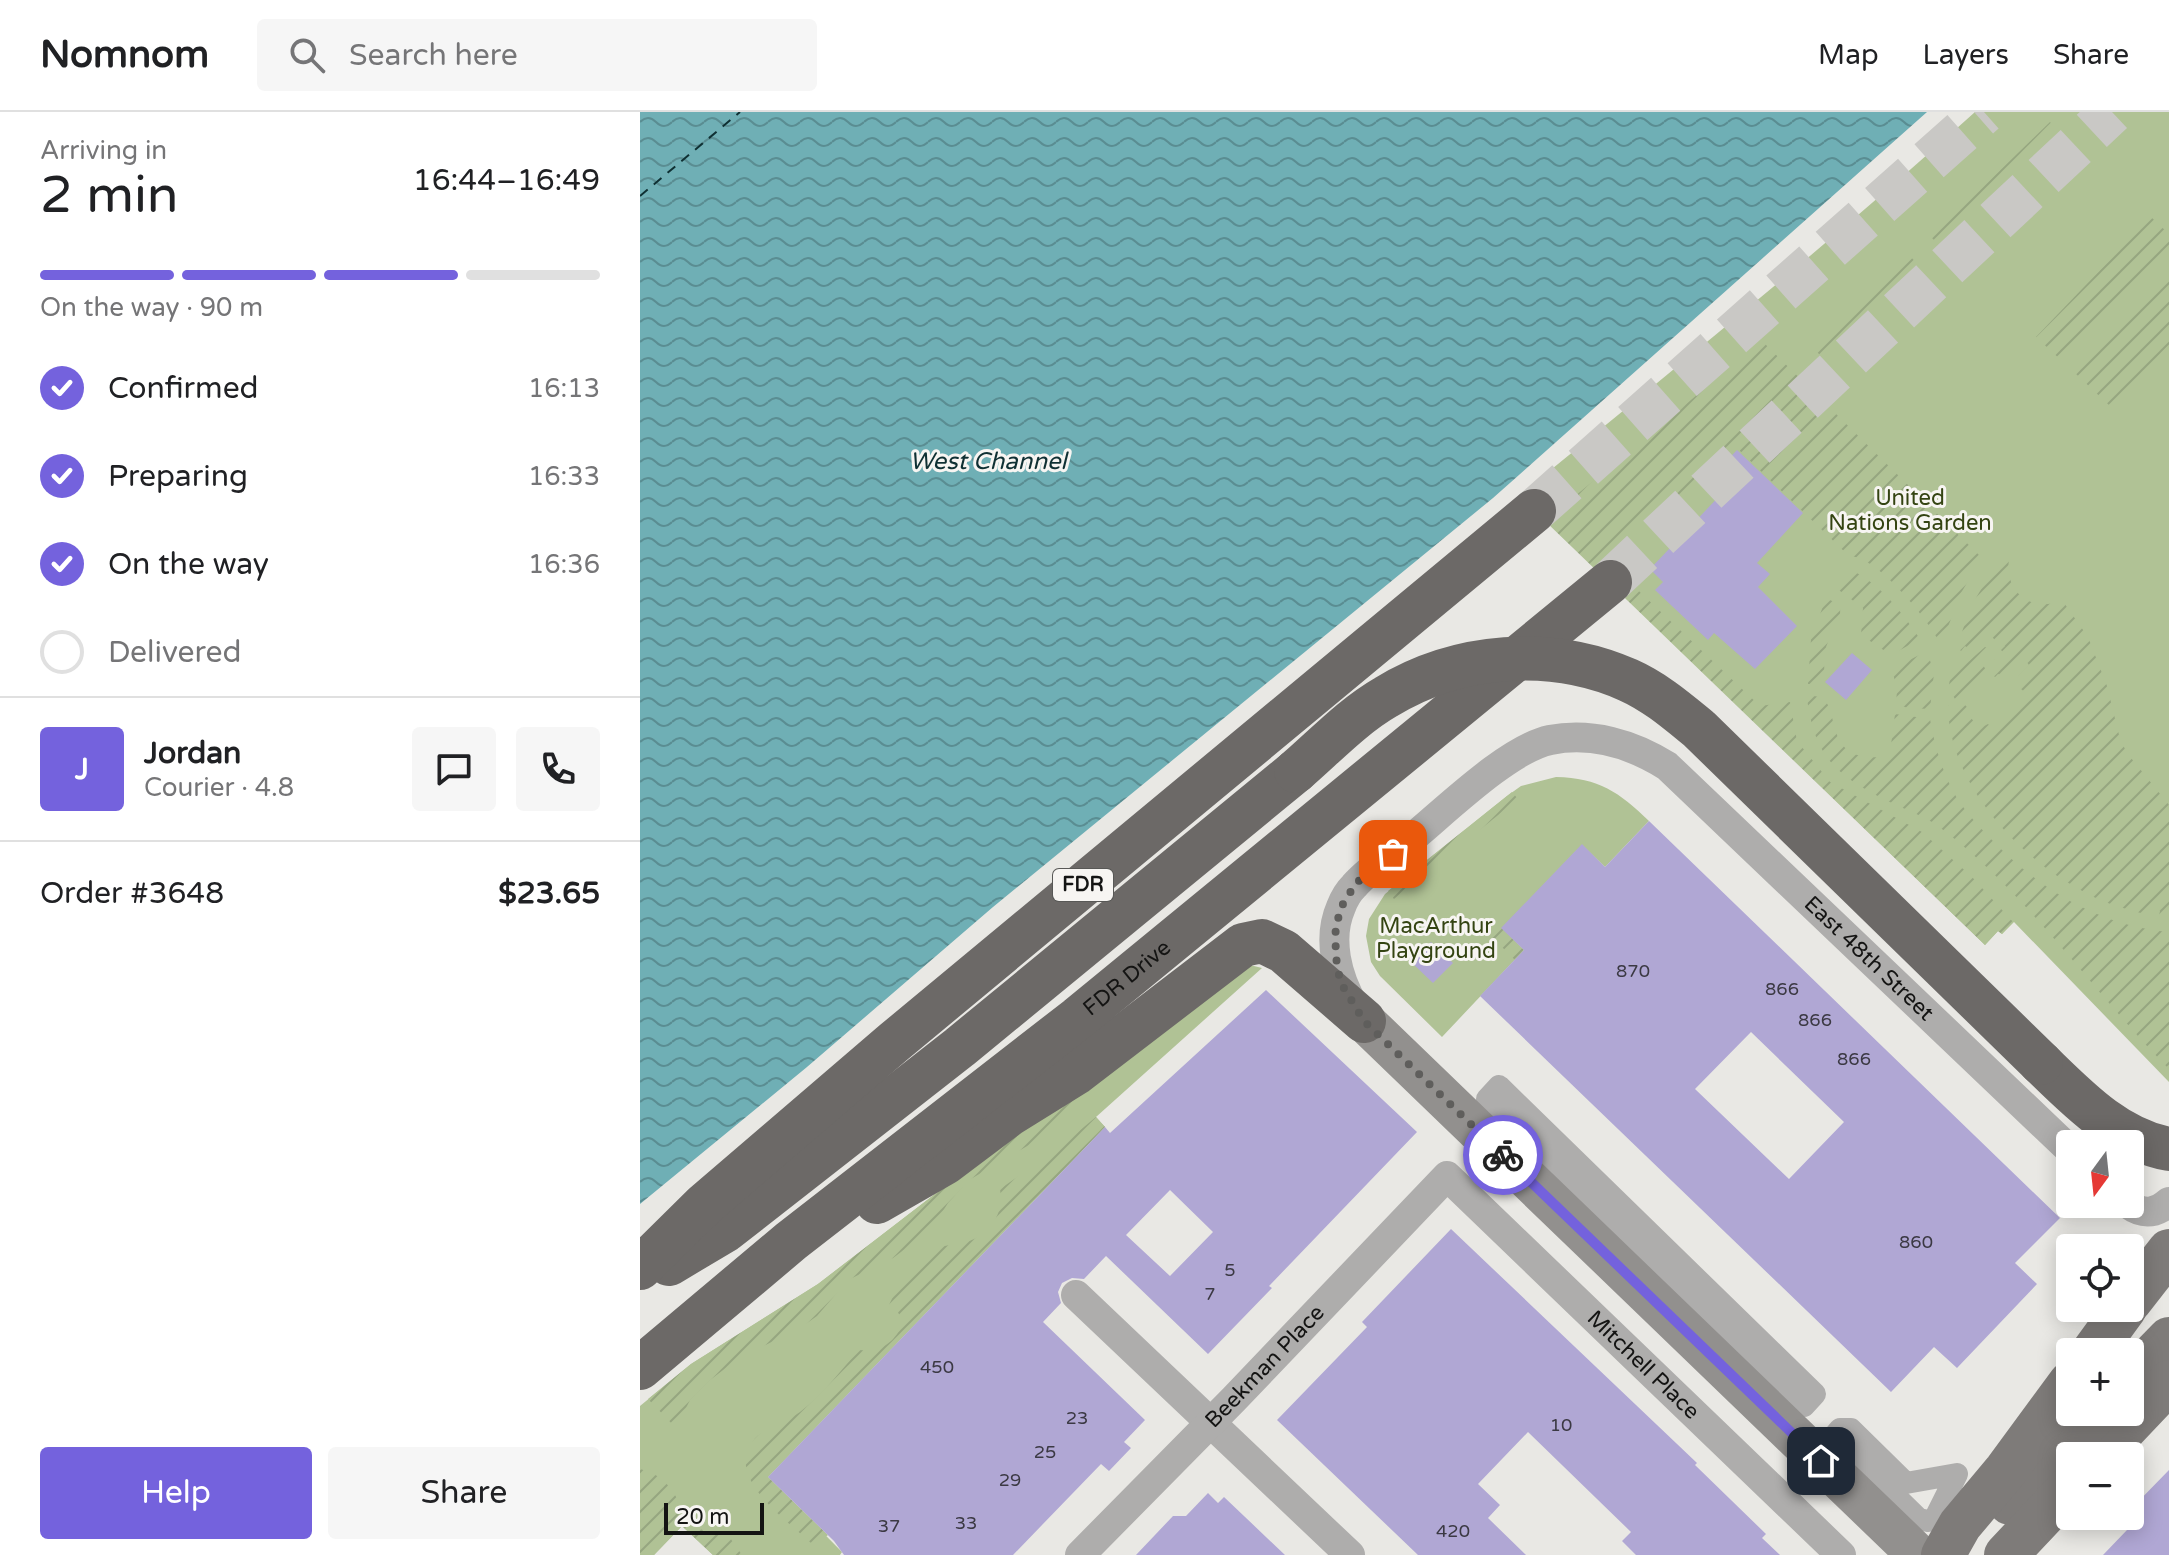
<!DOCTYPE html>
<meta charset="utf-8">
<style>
:root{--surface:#fff;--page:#f6f6f6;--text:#202124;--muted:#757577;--line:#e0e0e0;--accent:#7462dd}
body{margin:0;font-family:"Varela Round",sans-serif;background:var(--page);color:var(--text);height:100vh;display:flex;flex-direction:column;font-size:30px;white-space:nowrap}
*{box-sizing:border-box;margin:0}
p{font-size:26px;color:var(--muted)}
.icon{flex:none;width:44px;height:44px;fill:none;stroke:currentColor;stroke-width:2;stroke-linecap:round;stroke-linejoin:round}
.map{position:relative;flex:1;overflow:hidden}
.panel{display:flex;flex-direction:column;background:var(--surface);width:640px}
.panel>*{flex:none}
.needle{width:52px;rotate:195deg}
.controls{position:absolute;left:1416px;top:1018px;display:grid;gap:16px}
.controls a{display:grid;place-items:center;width:88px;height:88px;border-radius:8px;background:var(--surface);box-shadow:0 4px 20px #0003;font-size:40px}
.scale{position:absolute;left:24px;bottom:20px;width:100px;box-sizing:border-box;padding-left:8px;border:4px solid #141413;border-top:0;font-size:22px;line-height:28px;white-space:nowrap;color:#141413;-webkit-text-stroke:6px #f7f5f2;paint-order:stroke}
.pin{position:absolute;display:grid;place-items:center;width:68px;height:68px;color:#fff;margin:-34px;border-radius:16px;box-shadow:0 4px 12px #0006}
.courier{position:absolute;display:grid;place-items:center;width:80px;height:80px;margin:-40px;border:6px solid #7462dd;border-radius:50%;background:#fff;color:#222;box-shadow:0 2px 10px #0007}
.summary em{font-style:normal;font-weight:600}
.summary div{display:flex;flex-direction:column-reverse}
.summary{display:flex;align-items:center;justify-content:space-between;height:136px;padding:0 40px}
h1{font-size:52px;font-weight:600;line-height:60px}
.bar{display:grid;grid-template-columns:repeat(4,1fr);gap:12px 8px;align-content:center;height:96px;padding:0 40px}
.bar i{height:10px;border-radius:6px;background:var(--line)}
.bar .current{background:var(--accent)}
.bar p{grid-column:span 4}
.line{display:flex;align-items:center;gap:20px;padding:0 40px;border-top:2px solid var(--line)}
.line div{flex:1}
.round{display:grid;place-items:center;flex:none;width:84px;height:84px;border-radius:8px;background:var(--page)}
ol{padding:0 40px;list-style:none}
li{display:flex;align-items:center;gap:24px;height:88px}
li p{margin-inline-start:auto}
li .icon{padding:8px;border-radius:50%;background:var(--accent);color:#fff;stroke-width:4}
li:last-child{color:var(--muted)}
li i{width:44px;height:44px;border:4px solid var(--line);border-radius:50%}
.action{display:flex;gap:16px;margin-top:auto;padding:16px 40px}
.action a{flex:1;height:92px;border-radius:8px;background:var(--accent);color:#fff;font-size:32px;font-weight:600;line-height:92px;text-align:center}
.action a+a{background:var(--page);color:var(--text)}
header{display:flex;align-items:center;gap:48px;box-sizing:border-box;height:112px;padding:0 40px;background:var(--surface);border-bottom:2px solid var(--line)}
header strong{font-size:38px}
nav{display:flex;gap:44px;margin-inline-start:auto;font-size:28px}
.search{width:560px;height:72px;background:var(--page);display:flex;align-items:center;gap:20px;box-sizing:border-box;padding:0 28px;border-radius:8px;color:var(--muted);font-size:30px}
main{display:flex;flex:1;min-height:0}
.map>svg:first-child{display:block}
</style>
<header>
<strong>Nomnom</strong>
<div class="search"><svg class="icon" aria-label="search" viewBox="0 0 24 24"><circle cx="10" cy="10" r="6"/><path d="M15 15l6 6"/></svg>Search here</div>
<nav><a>Map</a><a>Layers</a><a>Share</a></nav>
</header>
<main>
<section class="panel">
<div class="summary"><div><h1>2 min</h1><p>Arriving in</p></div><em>16:44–16:49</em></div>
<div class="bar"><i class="current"></i><i class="current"></i><i class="current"></i><i></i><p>On the way · 90 m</p></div>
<ol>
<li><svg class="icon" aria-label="check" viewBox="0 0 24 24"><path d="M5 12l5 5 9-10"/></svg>Confirmed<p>16:13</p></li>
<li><svg class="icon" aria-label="check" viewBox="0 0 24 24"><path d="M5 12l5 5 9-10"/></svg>Preparing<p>16:33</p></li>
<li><svg class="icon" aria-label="check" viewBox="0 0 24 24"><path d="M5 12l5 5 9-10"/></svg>On the way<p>16:36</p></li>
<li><i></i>Delivered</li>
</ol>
<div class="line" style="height:144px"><b class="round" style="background:var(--accent);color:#fff">J</b><div><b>Jordan</b><p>Courier · 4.8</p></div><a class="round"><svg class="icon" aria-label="chat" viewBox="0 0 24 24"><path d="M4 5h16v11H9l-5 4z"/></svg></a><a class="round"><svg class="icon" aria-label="phone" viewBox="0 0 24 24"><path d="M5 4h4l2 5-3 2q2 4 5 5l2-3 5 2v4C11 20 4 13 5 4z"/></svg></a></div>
<div class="line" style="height:104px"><div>Order #3648</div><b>$23.65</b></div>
<div class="action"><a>Help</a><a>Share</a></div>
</section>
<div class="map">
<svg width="1529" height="1443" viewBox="0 0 1529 1443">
<defs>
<pattern id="garden-furrows" width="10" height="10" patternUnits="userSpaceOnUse" patternTransform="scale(2)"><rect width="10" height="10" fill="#b0c295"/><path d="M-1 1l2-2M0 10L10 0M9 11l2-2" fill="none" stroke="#96a680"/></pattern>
<pattern id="water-waves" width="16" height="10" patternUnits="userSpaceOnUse" patternTransform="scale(2)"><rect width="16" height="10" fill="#6fafb5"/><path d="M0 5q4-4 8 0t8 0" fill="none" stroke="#5a8d92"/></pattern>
</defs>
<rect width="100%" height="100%" fill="#e9e8e4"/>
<g fill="#b0c295">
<path d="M1335,0H1529V970L1374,810L1362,822L1358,819L1345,833L880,383C1033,258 1188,133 1335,0Z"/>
<path d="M916,665C959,666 979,680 1009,709L965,755L942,733L862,816L884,838L802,925L740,864L731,850L726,824L729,807L745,782L867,684L881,674Z"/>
<polygon points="610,853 622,856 456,1005 465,1015 128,1365 202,1440 200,1443 73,1443 42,1414 14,1443 0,1443 0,1294 51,1252 178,1172 347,1042 421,997 598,856"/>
</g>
<g fill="url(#garden-furrows)">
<polygon points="1410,10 1418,19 1300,134 1291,125"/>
<polygon points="1511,105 1529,122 1529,138 1422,249 1396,225"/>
<polygon points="1270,144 1281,156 1184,247 1173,236"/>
<polygon points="1529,164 1529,233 1470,294 1435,261"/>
<path d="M1122,229L1339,443L1340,449L1321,481L1301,533C1289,508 1237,444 1209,444L1098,337L963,445L1120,594L1150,590L1157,629L1190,670L1282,720L1332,765L1373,810L1362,822L1358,819L1345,833L905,409Z"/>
<path d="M1362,442L1369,448C1364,480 1392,502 1422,488L1448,525L1467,574L1480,627L1487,641L1529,693V804H1519L1520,799L1507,798L1505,802C1481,796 1458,789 1437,776C1374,741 1308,668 1308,593L1318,597L1325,593L1328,596L1331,593L1337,600L1331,606L1336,612L1340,610L1344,614L1348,612L1351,615L1382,590L1379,585L1386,581L1376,573L1380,569L1378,564L1389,553L1386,549L1367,565L1358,562L1355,565L1352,562L1357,554L1354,548L1364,541L1361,538L1365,534L1363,532L1359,534L1351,523L1337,533L1334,531L1328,536L1325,534L1321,539L1317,535L1330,496Z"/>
<path d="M1209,457C1240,471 1261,499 1280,527L1251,543L1221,523L1223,496L1192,473Z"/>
<path d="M1186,486L1200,493C1202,522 1188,521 1185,540C1183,551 1186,562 1182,572H1168L1171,527Z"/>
<polygon points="1345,535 1348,536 1344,540 1347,543 1344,547 1346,550 1343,553 1346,558 1342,561 1345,565 1338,571 1341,575 1327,585 1323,582 1315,587 1312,582 1307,584 1313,550 1316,552 1324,545 1329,549"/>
<polygon points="1287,539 1294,561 1290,597 1268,596 1256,592 1257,578 1252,557"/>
<path d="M1171,584C1208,582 1174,650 1241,645L1251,633L1255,602L1290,607C1294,631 1301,655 1312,677C1321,695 1336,711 1349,725C1397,776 1459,814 1529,820V957C1450,877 1388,781 1298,714C1284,704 1269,699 1254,692C1200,666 1175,649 1167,586Z"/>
<polygon points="872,680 878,687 754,787 748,779"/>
<polygon points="938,728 942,732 862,816 884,838 875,848 848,821"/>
<polygon points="438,984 441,988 389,1033 329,1068 308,1091 296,1110 277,1128 253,1146 208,1168 177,1204 160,1216 99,1246 70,1268 50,1288 36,1316 8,1287 51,1252 178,1172 347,1042"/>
<path d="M456,1005L465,1015L128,1365L188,1423L176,1433L171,1431C148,1409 84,1366 113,1329C122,1316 146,1310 160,1300C184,1282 199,1260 219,1238C241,1241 255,1230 263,1211L257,1198L249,1193C259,1173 263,1156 284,1142C309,1126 328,1141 352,1112C360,1102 362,1090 360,1077L416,1038Z"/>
<path d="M0,1357C51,1369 31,1424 88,1423L102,1443H73L42,1414L14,1443H0Z"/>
</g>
<polygon fill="url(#water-waves)" points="0,0 1287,0 853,386 353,795 167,955 0,1092"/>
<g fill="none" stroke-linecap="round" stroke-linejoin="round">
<polyline stroke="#0f3033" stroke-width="2" stroke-dasharray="10 8" stroke-linecap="butt" points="0,84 100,0"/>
</g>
<g fill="#b0a7d4" fill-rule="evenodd">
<polygon points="1097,338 1163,401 1117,451 1130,462 1118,475 1157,514 1115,557 1074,521 1068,528 1015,478 1023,470 1010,457 1085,378 1071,365"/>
<polygon points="1212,541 1232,558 1206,588 1185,570"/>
<path d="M1009,709L1420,1106L1375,1151L1397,1172L1317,1256L1294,1235L1251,1280L840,884L884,838L861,816L942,732L965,755ZM1111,920L1204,1010L1149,1067L1055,977Z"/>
<polygon points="791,830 813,851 793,871 771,850"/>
<path d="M626,878L777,1020L629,1174L632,1176L568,1242L466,1144L444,1167L432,1166L422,1171L418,1180L421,1191L403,1210L505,1308L484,1330L491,1336L469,1359L461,1352L373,1443H204L194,1429L128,1365L465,1015L470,1021ZM530,1078L573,1120L530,1164L486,1123Z"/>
<polygon points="811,1117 1057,1351 1055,1353 1126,1422 1122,1426 1140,1443 996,1443 982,1429 991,1420 888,1320 838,1372 860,1393 848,1406 886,1443 778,1443 637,1308 727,1215 722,1210"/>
<polygon points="1529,1358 1529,1443 1463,1443 1487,1418 1479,1410 1484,1404 1490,1404 1490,1398"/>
<polygon points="568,1381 578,1391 584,1385 645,1443 496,1443 533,1404 546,1404"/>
</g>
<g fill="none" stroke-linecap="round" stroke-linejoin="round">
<g stroke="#c9c8c5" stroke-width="44" stroke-dasharray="44 22" stroke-linecap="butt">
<polyline points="894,399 1344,0"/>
<polyline points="970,470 1472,0"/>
</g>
<g stroke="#aeadac" stroke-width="22">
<polygon points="859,974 1175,1282 1164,1294 847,987"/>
<polygon points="1200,1317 1211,1317 1266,1371 1317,1362 1295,1406 1288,1409 1279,1407 1194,1324"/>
</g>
<g stroke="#aeadac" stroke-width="30">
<path id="s1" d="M714,894C697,865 687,827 701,795C704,787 708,780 714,774C730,756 752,742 771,727C805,699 868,637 910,628C951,620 992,632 1027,654L1430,1038"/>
<path d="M1488,1092C1503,1103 1515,1102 1529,1090"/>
<polyline points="436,1183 710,1443"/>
<path id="s2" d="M440,1443L594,1287L807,1064L1201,1443"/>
</g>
<polyline stroke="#92908e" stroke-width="42" points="724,909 1278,1443"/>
<g stroke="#7e7b79" stroke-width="44">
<polyline points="1490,1189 1529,1139"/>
<polyline points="1453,1240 1485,1196"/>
<polyline points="1490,1267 1529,1227"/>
<polyline points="1459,1344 1529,1270"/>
<polyline points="1370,1391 1457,1300"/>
<polyline points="1303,1443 1320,1413 1366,1358 1430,1271"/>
<polyline points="1366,1443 1430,1375"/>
</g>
<g stroke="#6c6967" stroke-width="44">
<path d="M1401,951C1438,987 1476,1027 1529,1037"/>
<polyline points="237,1090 305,1051 370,1002 436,961 603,833 622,829 643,839 724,909"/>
<polyline points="29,1152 86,1118 320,935 656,659"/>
<polyline points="0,1156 64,1093 254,930 894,399"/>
<path id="s3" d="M0,1256L151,1129L438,906L970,470"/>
</g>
<path stroke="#6c6967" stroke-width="44" d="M656,659C685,634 713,604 746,585C818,541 911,534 988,568C1015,580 1037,599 1059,617L1401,951"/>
</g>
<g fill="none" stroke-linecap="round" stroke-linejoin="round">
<polyline stroke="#5f5e5c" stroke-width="8" stroke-dasharray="0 14.4" points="753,742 716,771 700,797 695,823 697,856 702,873 724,909 863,1043"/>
<polyline stroke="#7462dd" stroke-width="10" points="863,1043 1181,1349"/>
</g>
<g text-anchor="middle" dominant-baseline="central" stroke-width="6" stroke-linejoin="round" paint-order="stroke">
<g font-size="18" fill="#3b3943">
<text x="993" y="859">870</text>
<text x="1142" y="877">866</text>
<text x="1175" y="908">866</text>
<text x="1214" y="947">866</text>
<text x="1276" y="1130">860</text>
<text x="590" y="1158">5</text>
<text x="570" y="1182">7</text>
<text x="297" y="1255">450</text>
<text x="437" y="1306">23</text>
<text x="921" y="1313">10</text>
<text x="405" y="1340">25</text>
<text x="370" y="1368">29</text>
<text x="326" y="1411">33</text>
<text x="249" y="1414">37</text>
<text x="813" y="1419">420</text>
</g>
<rect fill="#f7f5f2" stroke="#585856" stroke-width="2" x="413" y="757" width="60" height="32" rx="6"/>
<g font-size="20" font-weight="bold" fill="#141413">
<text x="443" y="773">FDR</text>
</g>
<g font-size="22" fill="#344412" stroke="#f7f5f2">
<text x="1270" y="386">United<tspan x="1270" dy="25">Nations Garden</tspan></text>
<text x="796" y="814">MacArthur<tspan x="796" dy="25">Playground</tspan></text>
</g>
<g font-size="22" fill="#141413" stroke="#f7f5f2">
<text stroke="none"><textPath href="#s1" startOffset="776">East 48th Street</textPath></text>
<text stroke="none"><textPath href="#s3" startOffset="624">FDR Drive</textPath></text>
<text stroke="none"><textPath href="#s2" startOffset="800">Mitchell Place</textPath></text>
<text stroke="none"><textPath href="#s2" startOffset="264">Beekman Place</textPath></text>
</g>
<g font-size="24" font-style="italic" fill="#0f3033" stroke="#f7f5f2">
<text x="348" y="349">West Channel</text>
</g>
</g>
</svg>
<div class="controls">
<a><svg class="needle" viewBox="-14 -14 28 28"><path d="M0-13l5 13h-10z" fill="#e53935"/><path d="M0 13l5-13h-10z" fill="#757577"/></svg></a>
<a><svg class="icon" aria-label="locate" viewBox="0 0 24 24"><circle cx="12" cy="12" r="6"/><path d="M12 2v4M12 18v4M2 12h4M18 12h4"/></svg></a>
<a>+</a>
<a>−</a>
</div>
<div class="scale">20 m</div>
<div class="pin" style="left:753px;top:742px;background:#ea580c"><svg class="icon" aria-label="bag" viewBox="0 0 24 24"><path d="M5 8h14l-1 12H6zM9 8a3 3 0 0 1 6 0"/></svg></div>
<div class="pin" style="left:1181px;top:1349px;background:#1f2937"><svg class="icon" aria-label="home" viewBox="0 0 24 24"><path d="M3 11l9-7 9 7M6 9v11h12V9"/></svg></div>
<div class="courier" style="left:863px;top:1043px"><svg class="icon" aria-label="bike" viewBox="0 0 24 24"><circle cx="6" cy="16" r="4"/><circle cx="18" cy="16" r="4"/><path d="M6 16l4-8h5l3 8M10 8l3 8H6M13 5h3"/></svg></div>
</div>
</main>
